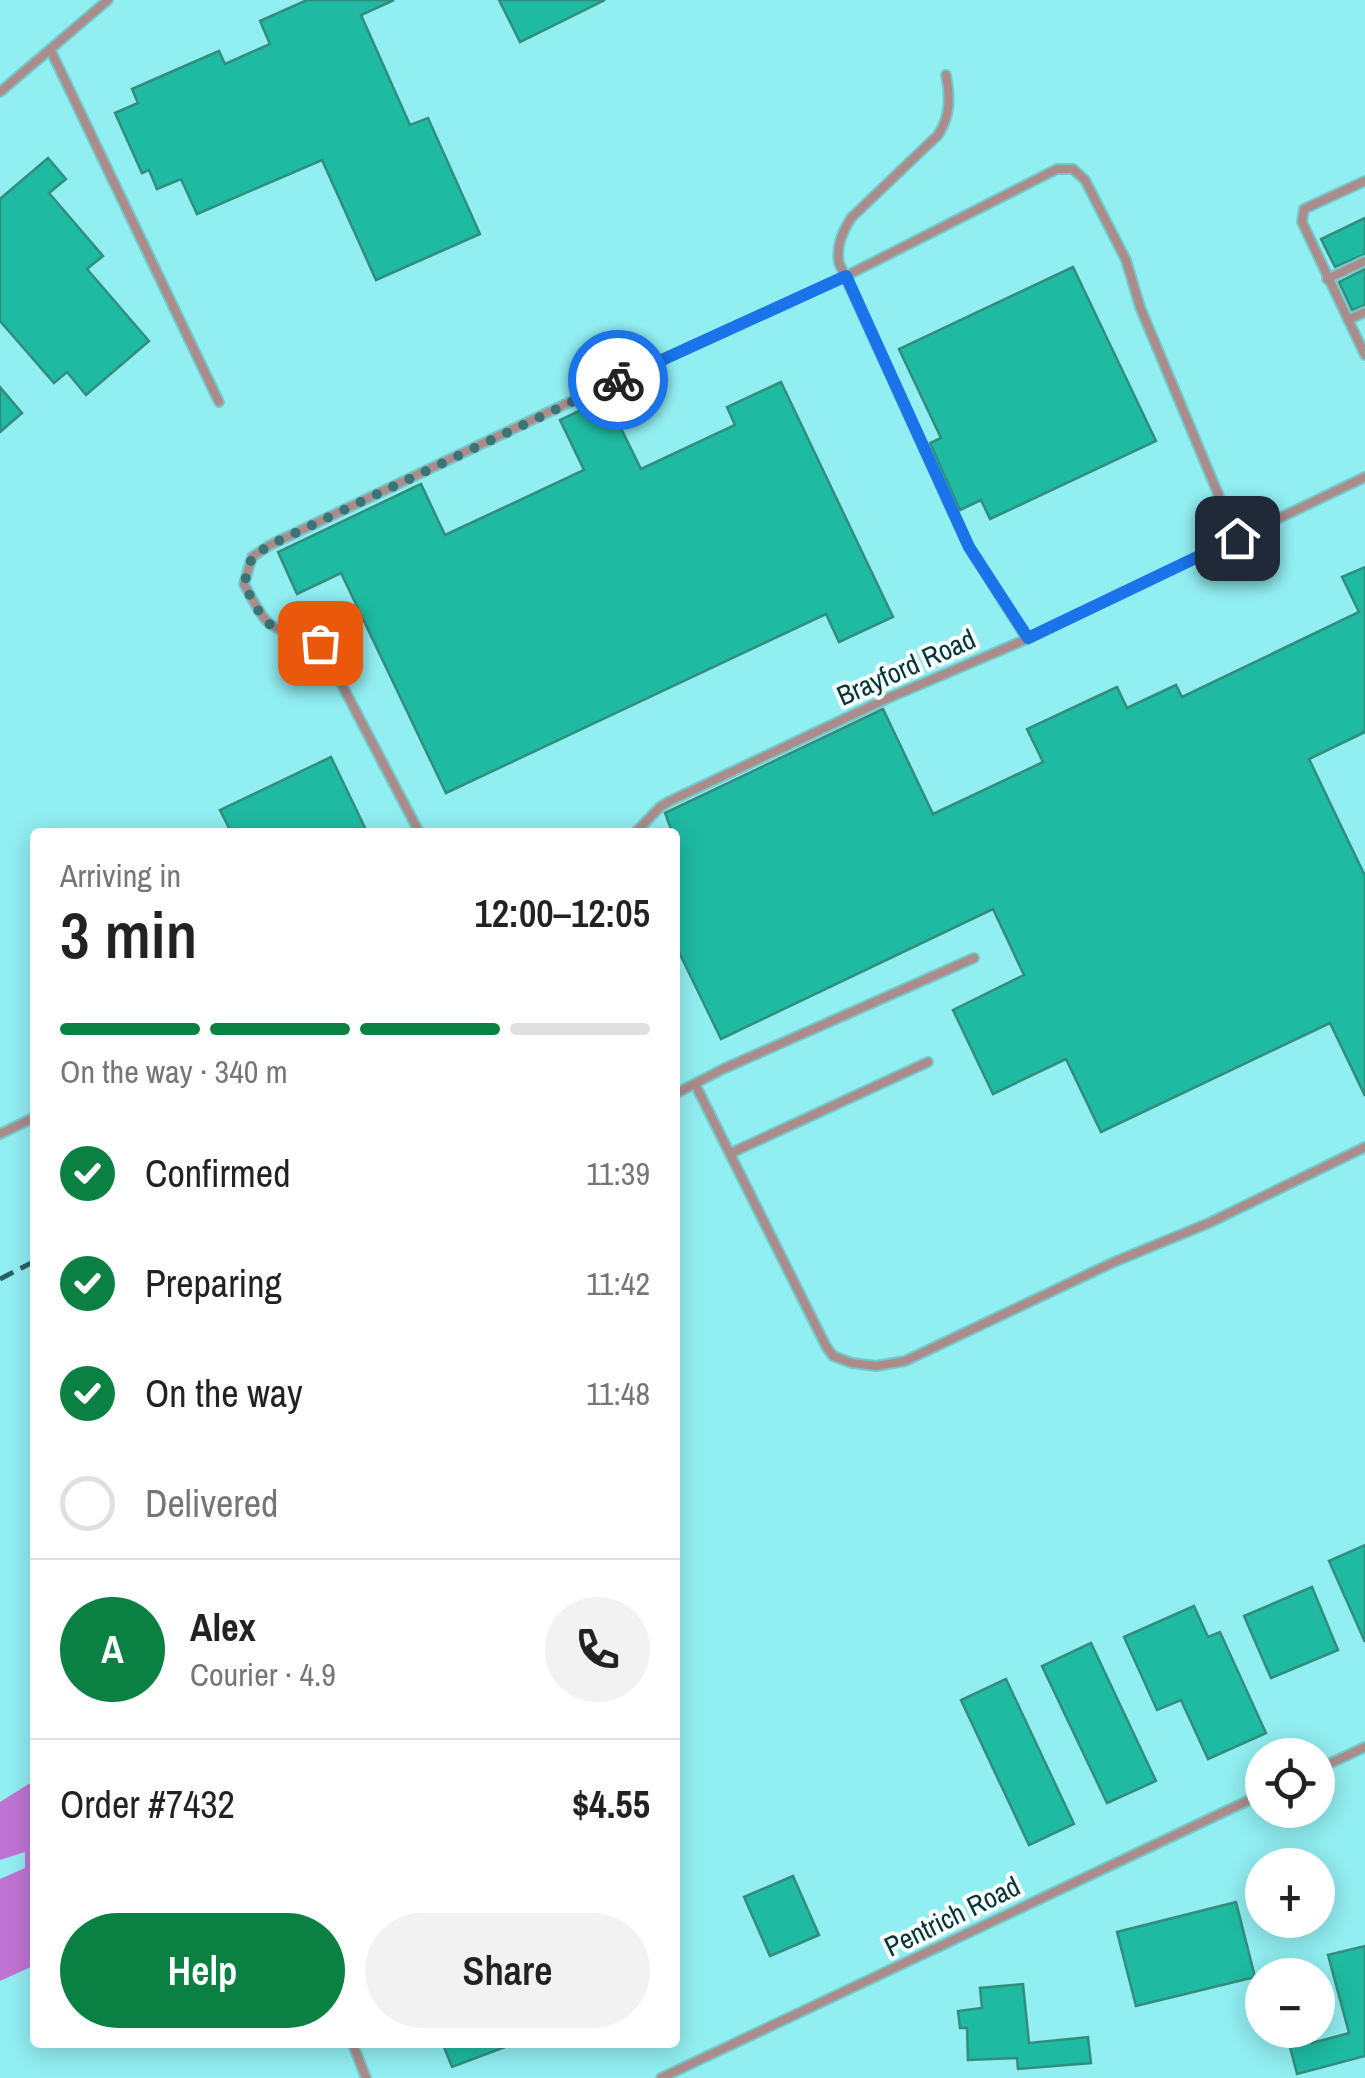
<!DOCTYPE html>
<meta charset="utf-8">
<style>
:root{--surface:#fff;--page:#f2f2f2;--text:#222;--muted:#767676;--line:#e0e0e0;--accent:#0b8043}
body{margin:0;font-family:"Archivo Narrow",sans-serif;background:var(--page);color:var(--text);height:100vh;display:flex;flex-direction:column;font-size:38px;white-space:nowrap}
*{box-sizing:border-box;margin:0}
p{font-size:32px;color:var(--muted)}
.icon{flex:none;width:55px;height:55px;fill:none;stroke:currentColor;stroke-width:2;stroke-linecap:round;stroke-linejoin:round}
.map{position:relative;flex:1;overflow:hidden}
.panel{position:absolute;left:30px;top:828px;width:650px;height:1220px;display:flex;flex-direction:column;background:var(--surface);border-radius:10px;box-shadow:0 5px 25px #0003}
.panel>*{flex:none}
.buttons{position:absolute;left:1245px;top:1738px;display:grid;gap:20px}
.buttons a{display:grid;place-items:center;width:90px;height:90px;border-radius:50%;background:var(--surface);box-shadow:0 5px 25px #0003;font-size:50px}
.pin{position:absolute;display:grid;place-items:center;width:85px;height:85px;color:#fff;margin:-42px;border-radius:20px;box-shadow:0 5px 15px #0006}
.courier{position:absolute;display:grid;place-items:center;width:100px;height:100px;margin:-50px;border:8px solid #1a73e8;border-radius:50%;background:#fff;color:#222;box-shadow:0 2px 12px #0007}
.headline em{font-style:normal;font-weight:600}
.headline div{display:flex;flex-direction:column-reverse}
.headline{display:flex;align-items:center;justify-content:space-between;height:170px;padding:0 30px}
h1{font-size:65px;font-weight:600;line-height:75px}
.bar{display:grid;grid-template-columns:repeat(4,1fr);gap:15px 10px;align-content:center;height:120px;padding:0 30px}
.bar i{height:12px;border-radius:8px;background:var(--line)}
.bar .active{background:var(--accent)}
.bar p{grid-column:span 4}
.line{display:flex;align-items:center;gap:25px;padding:0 30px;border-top:2px solid var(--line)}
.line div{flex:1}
.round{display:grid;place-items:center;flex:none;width:105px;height:105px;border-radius:52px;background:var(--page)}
ol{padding:0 30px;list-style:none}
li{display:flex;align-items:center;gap:30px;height:110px}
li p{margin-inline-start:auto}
li .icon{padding:10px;border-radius:50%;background:var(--accent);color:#fff;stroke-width:4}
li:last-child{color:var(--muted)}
li i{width:55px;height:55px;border:5px solid var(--line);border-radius:50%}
.button{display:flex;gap:20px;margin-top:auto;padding:20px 30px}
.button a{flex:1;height:115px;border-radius:60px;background:var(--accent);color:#fff;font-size:40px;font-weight:600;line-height:115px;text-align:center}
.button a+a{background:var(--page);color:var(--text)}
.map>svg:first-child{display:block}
</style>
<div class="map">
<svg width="1365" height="2078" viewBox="0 0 1365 2078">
<rect width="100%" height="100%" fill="#91eef1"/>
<polygon fill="#bf74d4" points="35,1780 35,1965 0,1981 0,1879 25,1868 25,1852 0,1860 0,1802"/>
<g fill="#1ebaa2" stroke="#338d7d" stroke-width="2.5">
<polygon points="307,0 394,0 361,15 410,125 428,118 480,234 376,280 322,160 197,214 181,179 157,189 149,170 142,173 115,113 138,103 132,89 219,51 225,64 270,44 260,21"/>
<polygon points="499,0 605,0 520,42"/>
<polygon points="48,158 66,179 49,193 103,256 87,269 149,341 86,395 67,372 54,383 0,321 0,199"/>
<polygon points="1365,218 1365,254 1335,267 1321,239"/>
<polygon points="1073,267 1156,441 990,519 981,500 960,510 930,443 941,438 899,349"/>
<polygon points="1365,269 1365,305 1352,310 1339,282"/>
<polygon points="781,382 893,617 839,642 826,614 446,793 341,573 297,594 278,552 421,484 445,535 584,470 560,420 606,398 641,469 735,425 727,407"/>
<polygon points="0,387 22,413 0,432"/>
<polygon points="1365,567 1365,732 1309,759 1365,876 1365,1096 1330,1023 1101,1132 1066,1059 993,1094 953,1010 1024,975 993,909 721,1039 675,944 675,832 672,832 665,813 883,709 933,814 1043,762 1027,729 1117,687 1127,708 1176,685 1182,697 1359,612 1342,577"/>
<polygon points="331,757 367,832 231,832 220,810"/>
<polygon points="1365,1545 1365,1642 1329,1561"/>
<polygon points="1312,1587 1338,1650 1271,1678 1244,1616"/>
<polygon points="1194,1606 1208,1637 1220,1632 1266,1733 1208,1759 1181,1700 1157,1710 1124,1637"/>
<polygon points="1091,1643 1156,1781 1107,1803 1042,1666"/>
<polygon points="1006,1679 1074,1824 1029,1845 961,1700"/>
<polygon points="793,1876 819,1935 770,1956 744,1897"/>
<polygon points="1236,1902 1255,1977 1136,2006 1117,1932"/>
<polygon points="1365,1946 1365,2056 1297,2074 1290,2047 1296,2046 1292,2030 1309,2030 1312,2043 1349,2033 1328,1955"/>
<polygon points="1023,1984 1029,2043 1088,2037 1091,2063 1018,2069 1017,2058 968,2060 967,2028 960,2028 958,2011 982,2008 980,1988"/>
<polygon points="442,2042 513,2042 513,2044 452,2067"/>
</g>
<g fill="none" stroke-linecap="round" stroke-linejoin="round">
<g stroke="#76c9cb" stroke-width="12">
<g id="lane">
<polyline points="50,49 219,402"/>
<path d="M946,75C950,97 951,115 938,135L851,218C842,233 836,246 839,263L969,547L1027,639"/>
<polyline points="0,92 108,0"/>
<polyline points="1365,181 1304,209 1302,222 1365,355"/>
<polyline points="1327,279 1365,261"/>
<polyline points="1348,320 1365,312"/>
<path d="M419,832L320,643C268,622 273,639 244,584L252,557L270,545L559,407L846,276L1057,169H1073L1085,180L1126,260L1140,307L1237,539"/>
<polyline points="636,832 660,807 670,801 886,699 1027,639 1365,477"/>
<polyline points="695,1084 826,1346 833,1356 852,1363 876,1366 905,1361 1114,1262 1209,1223 1365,1147"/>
<polyline points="675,1094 723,1069 974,958"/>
<polyline points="0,1134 35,1117"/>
<polyline points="731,1153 928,1062"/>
<polyline points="1318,1769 1365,1747"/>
<polyline points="352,2042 366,2078"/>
<polyline points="661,2078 1262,1794"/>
</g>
</g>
<use href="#lane" stroke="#ac8b8b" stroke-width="8"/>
<polyline stroke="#2a6162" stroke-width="5" stroke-dasharray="15 8" stroke-linecap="butt" points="0,1279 35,1261"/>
</g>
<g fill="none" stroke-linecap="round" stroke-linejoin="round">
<path stroke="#397476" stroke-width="10" stroke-dasharray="0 18" d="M320,643C268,623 272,639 244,584L252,557L270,545L618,380"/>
<polyline stroke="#1a73e8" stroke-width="12" points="618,380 846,276 969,547 1028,638 1237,538"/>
</g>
<g text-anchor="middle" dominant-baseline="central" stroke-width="8" stroke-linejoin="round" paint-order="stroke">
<g font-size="28" fill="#093334" stroke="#f6fefe">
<text transform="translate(906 667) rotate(-24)">Brayford Road</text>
<text transform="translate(952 1916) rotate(-26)">Pentrich Road</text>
</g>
</g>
</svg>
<div class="buttons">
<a><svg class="icon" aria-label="locate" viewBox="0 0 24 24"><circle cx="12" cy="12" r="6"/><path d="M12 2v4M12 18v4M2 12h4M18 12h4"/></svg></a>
<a>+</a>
<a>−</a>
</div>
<div class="pin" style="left:320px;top:643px;background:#ea580c"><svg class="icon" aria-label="bag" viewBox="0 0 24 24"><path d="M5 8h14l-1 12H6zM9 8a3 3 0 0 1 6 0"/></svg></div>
<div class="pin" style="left:1237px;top:538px;background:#1f2937"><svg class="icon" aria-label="home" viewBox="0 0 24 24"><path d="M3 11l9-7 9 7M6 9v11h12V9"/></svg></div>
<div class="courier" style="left:618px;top:380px"><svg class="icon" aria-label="bike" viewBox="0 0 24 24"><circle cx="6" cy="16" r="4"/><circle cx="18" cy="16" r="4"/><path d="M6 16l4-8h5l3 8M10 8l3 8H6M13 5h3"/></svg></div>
<section class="panel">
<div class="headline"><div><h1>3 min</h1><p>Arriving in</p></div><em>12:00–12:05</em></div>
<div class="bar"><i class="active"></i><i class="active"></i><i class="active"></i><i></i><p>On the way · 340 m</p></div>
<ol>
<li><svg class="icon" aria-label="check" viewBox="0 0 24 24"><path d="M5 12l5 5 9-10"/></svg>Confirmed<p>11:39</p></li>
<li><svg class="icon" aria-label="check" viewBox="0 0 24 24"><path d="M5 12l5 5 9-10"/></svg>Preparing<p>11:42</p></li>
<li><svg class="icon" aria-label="check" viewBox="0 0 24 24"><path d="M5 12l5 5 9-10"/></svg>On the way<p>11:48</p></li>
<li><i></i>Delivered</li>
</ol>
<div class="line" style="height:180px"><b class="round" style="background:var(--accent);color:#fff">A</b><div><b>Alex</b><p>Courier · 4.9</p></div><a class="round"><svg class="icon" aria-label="phone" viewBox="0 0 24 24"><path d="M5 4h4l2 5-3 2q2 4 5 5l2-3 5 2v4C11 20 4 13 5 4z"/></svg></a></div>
<div class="line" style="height:130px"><div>Order #7432</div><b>$4.55</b></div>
<div class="button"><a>Help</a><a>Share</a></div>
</section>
</div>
